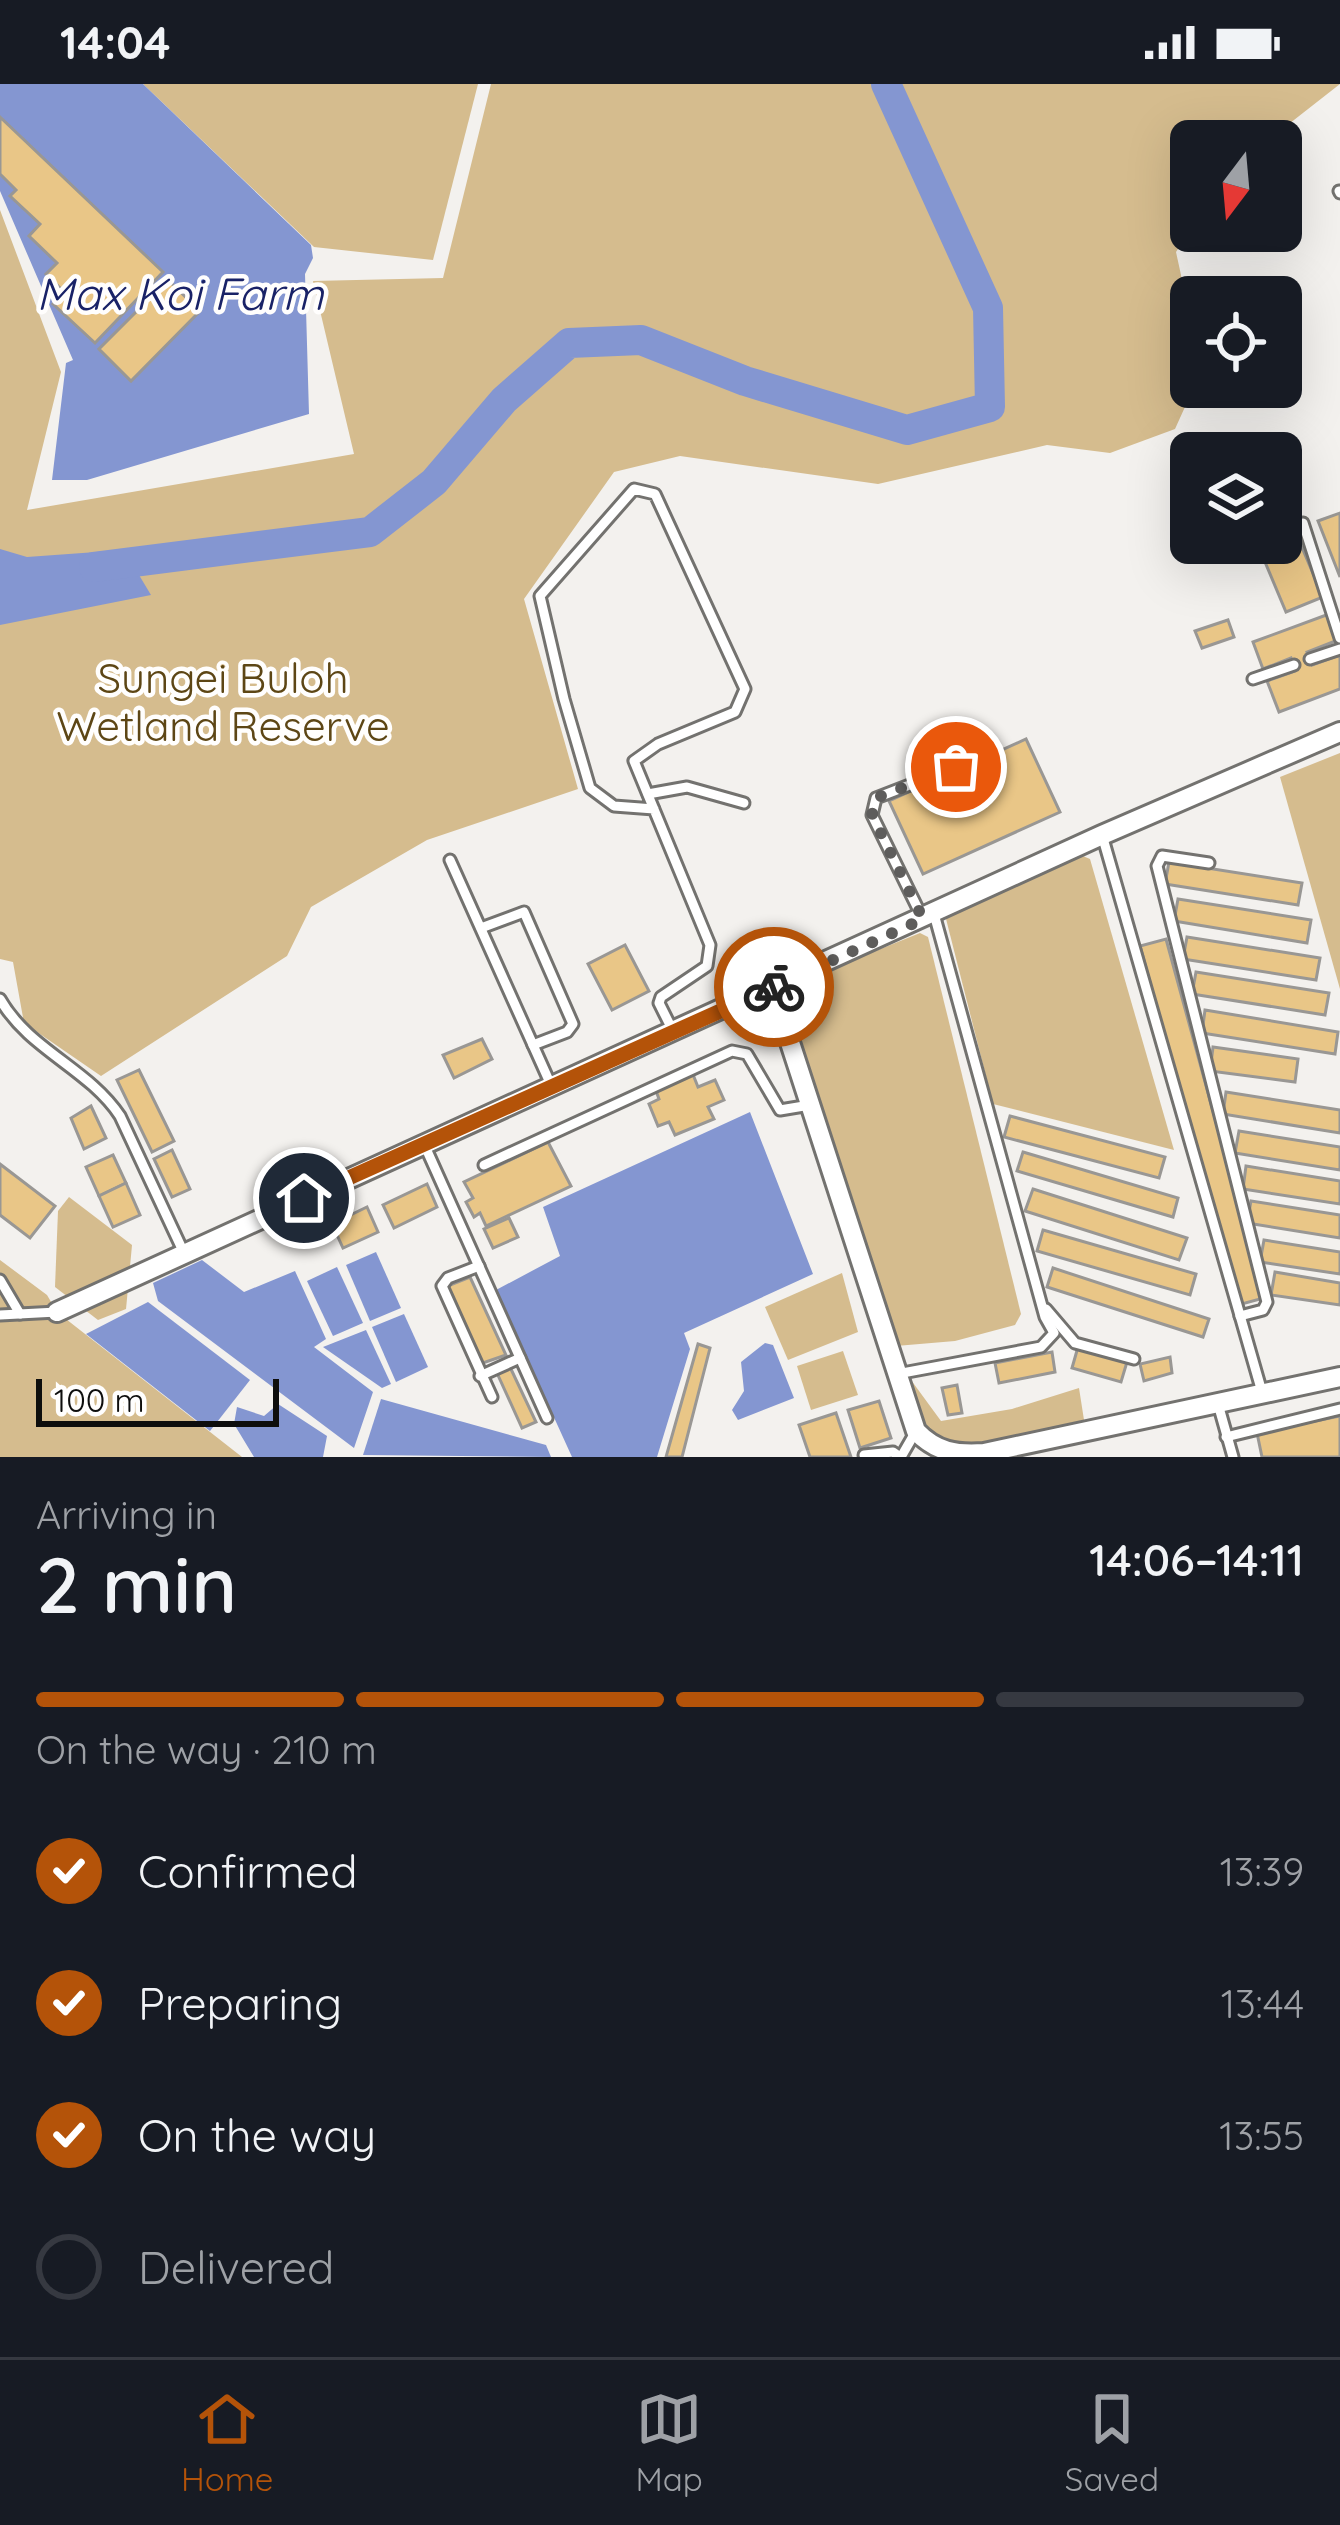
<!DOCTYPE html>
<meta charset="utf-8">
<style>
:root{--surface:#171b24;--page:#20242c;--text:#f1f3f6;--muted:#9ea1a6;--line:#363941;--accent:#b45309}
body{margin:0;font-family:Quicksand,sans-serif;background:var(--page);color:var(--text);height:100vh;display:flex;flex-direction:column;font-size:45px;white-space:nowrap}
*{box-sizing:border-box;margin:0}
p{font-size:39px;color:var(--muted)}
.icon{flex:none;width:66px;height:66px;fill:none;stroke:currentColor;stroke-width:2;stroke-linecap:round;stroke-linejoin:round}
.map{position:relative;height:1373px;overflow:hidden}
.side{display:flex;flex-direction:column;background:var(--surface);flex:1}
.side>*{flex:none}
.needle{width:78px;rotate:196deg}
.buttons{position:absolute;left:1170px;top:36px;display:grid;gap:24px}
.buttons a{display:grid;place-items:center;width:132px;height:132px;border-radius:18px;background:var(--surface);box-shadow:0 12px 48px #0002;font-size:60px}
.scale{position:absolute;left:36px;bottom:30px;width:243px;box-sizing:border-box;padding-left:12px;border:6px solid #0e0e0d;border-top:0;font-size:33px;line-height:42px;white-space:nowrap;color:#0e0e0d;-webkit-text-stroke:9px #fffefd;paint-order:stroke}
.pin{position:absolute;display:grid;place-items:center;width:102px;height:102px;color:#fff;margin:-51px;border:6px solid #fff;border-radius:50%;box-shadow:0 3px 12px #0007}
.courier{position:absolute;display:grid;place-items:center;width:120px;height:120px;margin:-60px;border:9px solid #b45309;border-radius:50%;background:#fff;color:#222;box-shadow:0 3px 15px #0007}
.headline em{font-style:normal;font-weight:600}
.headline div{display:flex;flex-direction:column-reverse}
.headline{display:flex;align-items:center;justify-content:space-between;height:204px;padding:0 36px}
h1{font-size:78px;font-weight:600;line-height:90px}
.bar{display:grid;grid-template-columns:repeat(4,1fr);gap:18px 12px;align-content:center;height:144px;padding:0 36px}
.bar i{height:15px;border-radius:9px;background:var(--line)}
.bar .selected{background:var(--accent)}
.bar p{grid-column:span 4}
ol{padding:0 36px;list-style:none}
li{display:flex;align-items:center;gap:36px;height:132px}
li p{margin-inline-start:auto}
li .icon{padding:12px;border-radius:50%;background:var(--accent);color:#fff;stroke-width:4}
li:last-child{color:var(--muted)}
li i{width:66px;height:66px;border:6px solid var(--line);border-radius:50%}
.status{display:flex;justify-content:space-between;align-items:center;height:84px;padding:0 60px;background:var(--surface);direction:ltr}
.status svg{height:33px;fill:currentColor}
.tabs{display:flex;justify-content:space-around;align-items:center;height:168px;border-top:3px solid var(--line);background:var(--surface);font-size:33px;color:var(--muted)}
.tabs a{display:grid;justify-items:center;gap:6px}
.tabs .selected{color:var(--accent)}
.map>svg:first-child{display:block}
</style>
<div class="status"><b>14:04</b><svg viewBox="0 0 49 12"><path d="M0 12V9h3v3zM5 12V6h3v6zM10 12V3h3v9zM15 12V0h3v12zM26 1h20v11H26zM47 4h2v5h-2z"/></svg></div>
<div class="map">
<svg width="1340" height="1373" viewBox="0 0 1340 1373">
<rect width="100%" height="100%" fill="#f3f1ee"/>
<g fill="#d5bc8e">
<polygon points="143,0 478,0 433,176 314,163"/>
<polygon points="491,0 1340,0 1267,57 1191,57 1191,145 1176,168 1191,237 1191,303 1194,303 1175,345 1110,369 1047,361 878,400 680,372 614,388 524,515 578,705 427,756 311,823 287,872 101,992 24,939 13,878 0,875 0,126 61,288 27,426 354,370 313,197 443,194"/>
<polygon points="1340,669 1340,905 1280,693"/>
<polygon points="1078,770 1090,775 1174,1066 993,1020 944,827"/>
<polygon points="920,849 928,853 1021,1230 1015,1241 955,1257 896,1262 782,913 784,904"/>
<polygon points="69,1113 132,1161 126,1225 98,1236 55,1203 58,1127"/>
<polygon points="0,1176 47,1211 57,1228 242,1373 0,1373"/>
<polygon points="842,1189 858,1248 788,1276 765,1223"/>
<polygon points="843,1267 858,1311 811,1326 797,1282"/>
<polygon points="911,1296 941,1337 1012,1325 1079,1304 1084,1336 960,1364 931,1357 901,1300"/>
</g>
<g fill="#8496d1">
<polygon points="0,0 143,0 311,161 313,174 305,190 309,330 87,396 52,396 66,279 73,276 0,107"/>
<polygon points="0,465 27,473 124,466 151,511 0,541"/>
<polygon points="750,1028 813,1190 684,1249 690,1265 657,1373 572,1373 496,1206 560,1172 543,1123"/>
<polygon points="376,1168 401,1224 370,1237 346,1181"/>
<polygon points="202,1176 244,1208 295,1187 326,1255 314,1263 373,1308 354,1364 158,1217 153,1199"/>
<polygon points="337,1183 363,1239 333,1252 307,1197"/>
<polygon points="148,1218 250,1296 210,1347 86,1250"/>
<polygon points="404,1230 428,1283 396,1298 372,1243"/>
<polygon points="366,1246 391,1300 382,1304 323,1263"/>
<polygon points="765,1259 773,1261 794,1314 738,1336 732,1326 744,1307 741,1278"/>
<polygon points="381,1315 546,1361 551,1373 363,1371"/>
<polygon points="278,1320 327,1352 323,1373 254,1373 234,1340 237,1323 264,1332"/>
</g>
<g fill="none" stroke-linecap="round" stroke-linejoin="round">
<polyline stroke="#8496d1" stroke-width="30" points="94,483 370,448 434,398 504,316 569,259 641,256 745,297 907,346 990,323 988,224 886,0"/>
</g>
<g fill="#e9c687" stroke="#999794" stroke-width="3">
<polygon points="0,33 163,188 95,259 53,220 64,208 46,190 57,179 29,152 40,140 10,112 16,106 0,90"/>
<polygon points="168,196 200,227 131,297 99,265"/>
<polygon points="1340,429 1340,493 1318,437"/>
<polygon points="1295,447 1323,513 1286,528 1257,459 1281,459 1281,453"/>
<polygon points="1329,530 1338,556 1307,568 1312,581 1340,571 1340,605 1279,628 1267,597 1295,587 1294,581 1291,574 1263,585 1253,558"/>
<polygon points="1228,536 1234,553 1202,564 1195,547"/>
<polygon points="1026,655 1060,728 923,790 889,717"/>
<polygon points="1169,778 1302,799 1298,821 1165,800"/>
<polygon points="1178,815 1311,836 1307,859 1174,837"/>
<polygon points="1187,853 1320,874 1316,896 1183,875"/>
<polygon points="1166,855 1264,1214 1238,1221 1140,862"/>
<polygon points="625,861 649,907 612,926 588,880"/>
<polygon points="1196,888 1329,909 1325,931 1192,910"/>
<polygon points="1205,926 1338,948 1335,970 1202,949"/>
<polygon points="482,955 492,975 454,994 443,971"/>
<polygon points="1213,963 1298,975 1295,998 1210,987"/>
<polygon points="139,986 174,1057 152,1068 117,996"/>
<polygon points="692,988 698,1003 715,996 724,1016 708,1023 714,1035 675,1051 669,1038 658,1042 649,1020 659,1015 655,1004"/>
<polygon points="1226,1008 1340,1026 1340,1049 1223,1030"/>
<polygon points="91,1022 106,1054 84,1065 71,1034"/>
<polygon points="1010,1032 1165,1073 1159,1094 1004,1053"/>
<polygon points="1239,1047 1340,1063 1340,1086 1235,1069"/>
<polygon points="548,1058 571,1102 486,1142 480,1129 474,1133 466,1118 473,1114 464,1098"/>
<polygon points="172,1066 190,1105 172,1113 154,1075"/>
<polygon points="1023,1068 1178,1114 1173,1133 1017,1087"/>
<polygon points="113,1071 126,1099 99,1112 86,1083"/>
<polygon points="0,1080 55,1122 30,1154 0,1131"/>
<polygon points="1246,1082 1340,1097 1340,1120 1243,1105"/>
<polygon points="126,1099 140,1131 113,1143 99,1112"/>
<polygon points="427,1100 437,1123 394,1144 383,1121"/>
<polygon points="1033,1105 1187,1154 1179,1176 1025,1127"/>
<polygon points="1251,1117 1340,1131 1340,1154 1247,1139"/>
<polygon points="367,1123 378,1148 343,1164 332,1140"/>
<polygon points="509,1134 518,1153 493,1164 484,1145"/>
<polygon points="1043,1146 1196,1190 1190,1211 1037,1167"/>
<polygon points="1264,1156 1340,1168 1340,1190 1260,1178"/>
<polygon points="1053,1184 1209,1235 1203,1253 1047,1203"/>
<polygon points="1275,1188 1340,1199 1340,1221 1271,1211"/>
<polygon points="470,1193 506,1271 480,1280 445,1203"/>
<polygon points="698,1260 710,1264 682,1373 666,1373"/>
<polygon points="1078,1263 1127,1278 1121,1298 1072,1284"/>
<polygon points="1052,1268 1055,1288 999,1299 995,1279"/>
<polygon points="1170,1273 1172,1289 1144,1297 1140,1280"/>
<polygon points="510,1283 536,1338 522,1344 497,1289"/>
<polygon points="957,1301 962,1329 948,1331 942,1304"/>
<polygon points="879,1317 891,1354 860,1364 848,1326"/>
<polygon points="836,1329 851,1373 810,1373 799,1341"/>
<polygon points="1340,1332 1340,1373 1262,1373 1257,1349"/>
</g>
<g fill="none" stroke-linecap="round" stroke-linejoin="round">
<g stroke="#73726f" stroke-width="15">
<g id="lane">
<polyline points="1339,107 1340,109"/>
<polyline points="1303,439 1340,554"/>
<polyline points="1310,575 1340,565"/>
<polyline points="1253,595 1294,581"/>
<polyline points="648,710 687,703 744,719"/>
<polyline points="654,725 614,722 590,704 564,615 540,512 634,405 655,410 745,605 735,628 658,660 634,677 710,861 707,882 661,913 659,919 674,949"/>
<polyline points="1102,751 1262,1308"/>
<polyline points="450,776 551,1001"/>
<polyline points="1209,779 1162,772 1157,782 1267,1218 1263,1226 1240,1232"/>
<polyline points="923,835 872,731 876,714 956,683"/>
<polyline points="481,844 524,828 573,940 567,948 533,961"/>
<path d="M0,915C29,966 88,984 120,1032L184,1169"/>
<polyline points="424,1060 547,1334"/>
<polyline points="484,1081 732,967 747,970 780,1026 810,1021"/>
<polyline points="479,1182 448,1194 442,1202 492,1313"/>
<polyline points="0,1196 20,1230"/>
<polyline points="1046,1225 1075,1259 1134,1275"/>
<polyline points="0,1231 57,1228"/>
<polyline points="897,1290 1041,1263 1054,1249 1045,1233 934,830"/>
<polyline points="480,1292 520,1274"/>
<polyline points="1218,1320 1233,1373"/>
<polyline points="1226,1353 1340,1325"/>
<polyline points="864,1371 893,1368 900,1373"/>
<polyline points="901,1373 916,1347"/>
</g>
</g>
<g stroke="#73726f" stroke-width="24">
<g id="street">
<path d="M772,903L916,1347C936,1368 956,1371 984,1369L1340,1293"/>
<polyline points="57,1228 1102,751 1340,648"/>
</g>
</g>
<use href="#lane" stroke="#fff" stroke-width="9"/>
<use href="#street" stroke="#fff" stroke-width="18"/>
</g>
<g fill="none" stroke-linecap="round" stroke-linejoin="round">
<polyline stroke="#5e5d5c" stroke-width="12" stroke-dasharray="0 21.6" points="774,903 923,835 872,731 876,714 956,683"/>
<polyline stroke="#b45309" stroke-width="15" points="304,1114 774,903"/>
</g>
<g text-anchor="middle" dominant-baseline="central" stroke-width="9" stroke-linejoin="round" paint-order="stroke">
<g font-size="42" fill="#5d4615" stroke="#fffefd">
<text x="223" y="593">Sungei Buloh<tspan x="223" dy="48">Wetland Reserve</tspan></text>
</g>
<g font-size="45" font-style="italic" fill="#192267" stroke="#fffefd">
<text x="180" y="209">Max Koi Farm</text>
</g>
</g>
</svg>
<div class="buttons">
<a><svg class="needle" viewBox="-14 -14 28 28"><path d="M0-13l5 13h-10z" fill="#e53935"/><path d="M0 13l5-13h-10z" fill="#9ea1a6"/></svg></a>
<a><svg class="icon" aria-label="locate" viewBox="0 0 24 24"><circle cx="12" cy="12" r="6"/><path d="M12 2v4M12 18v4M2 12h4M18 12h4"/></svg></a>
<a><svg class="icon" aria-label="layers" viewBox="0 0 24 24"><path d="M12 4l9 5-9 5-9-5zM3 14l9 5 9-5"/></svg></a>
</div>
<div class="scale">100 m</div>
<div class="pin" style="left:956px;top:683px;background:#ea580c"><svg class="icon" aria-label="bag" viewBox="0 0 24 24"><path d="M5 8h14l-1 12H6zM9 8a3 3 0 0 1 6 0"/></svg></div>
<div class="pin" style="left:304px;top:1114px;background:#1f2937"><svg class="icon" aria-label="home" viewBox="0 0 24 24"><path d="M3 11l9-7 9 7M6 9v11h12V9"/></svg></div>
<div class="courier" style="left:774px;top:903px"><svg class="icon" aria-label="bike" viewBox="0 0 24 24"><circle cx="6" cy="16" r="4"/><circle cx="18" cy="16" r="4"/><path d="M6 16l4-8h5l3 8M10 8l3 8H6M13 5h3"/></svg></div>
</div>
<section class="side">
<div class="headline"><div><h1>2 min</h1><p>Arriving in</p></div><em>14:06–14:11</em></div>
<div class="bar"><i class="selected"></i><i class="selected"></i><i class="selected"></i><i></i><p>On the way · 210 m</p></div>
<ol>
<li><svg class="icon" aria-label="check" viewBox="0 0 24 24"><path d="M5 12l5 5 9-10"/></svg>Confirmed<p>13:39</p></li>
<li><svg class="icon" aria-label="check" viewBox="0 0 24 24"><path d="M5 12l5 5 9-10"/></svg>Preparing<p>13:44</p></li>
<li><svg class="icon" aria-label="check" viewBox="0 0 24 24"><path d="M5 12l5 5 9-10"/></svg>On the way<p>13:55</p></li>
<li><i></i>Delivered</li>
</ol>
</section>
<nav class="tabs">
<a class="selected"><svg class="icon" aria-label="home" viewBox="0 0 24 24"><path d="M3 11l9-7 9 7M6 9v11h12V9"/></svg>Home</a>
<a><svg class="icon" aria-label="map" viewBox="0 0 24 24"><path d="M3 6l6-2 6 2 6-2v14l-6 2-6-2-6 2zM9 4v14M15 6v14"/></svg>Map</a>
<a><svg class="icon" aria-label="saved" viewBox="0 0 24 24"><path d="M7 4h10v16l-5-4-5 4z"/></svg>Saved</a>
</nav>
